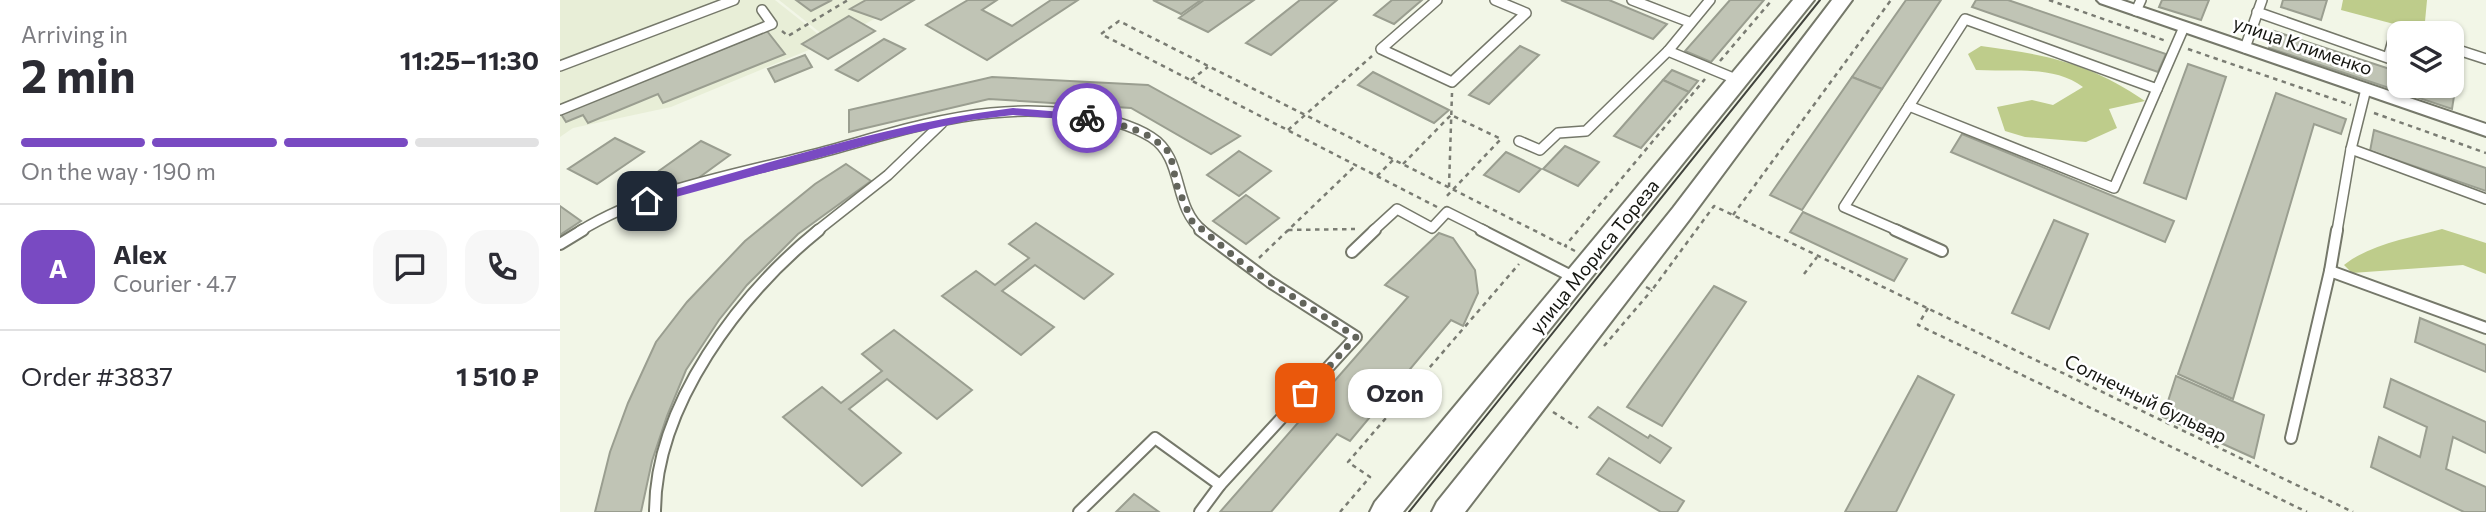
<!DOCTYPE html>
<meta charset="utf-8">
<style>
:root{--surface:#fff;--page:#f7f7f7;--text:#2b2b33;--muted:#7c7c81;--line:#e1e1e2;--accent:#794ac2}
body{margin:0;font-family:Commissioner,sans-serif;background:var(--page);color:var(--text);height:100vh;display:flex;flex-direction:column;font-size:26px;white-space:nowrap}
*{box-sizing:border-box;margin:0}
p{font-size:23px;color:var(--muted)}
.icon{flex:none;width:38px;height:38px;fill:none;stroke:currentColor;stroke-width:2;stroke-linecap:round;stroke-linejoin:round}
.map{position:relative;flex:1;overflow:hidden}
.drawer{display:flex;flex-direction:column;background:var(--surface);width:560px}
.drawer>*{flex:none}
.fabs{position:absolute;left:1827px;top:21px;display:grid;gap:14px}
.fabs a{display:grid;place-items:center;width:77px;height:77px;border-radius:14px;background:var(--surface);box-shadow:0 2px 5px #0004;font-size:35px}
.pin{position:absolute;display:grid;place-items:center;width:60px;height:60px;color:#fff;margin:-30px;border-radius:14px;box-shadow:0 4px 10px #0006}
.courier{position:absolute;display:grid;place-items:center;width:70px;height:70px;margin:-35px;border:5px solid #794ac2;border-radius:50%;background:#fff;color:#222;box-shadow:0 2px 9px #0007}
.bubble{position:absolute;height:49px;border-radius:21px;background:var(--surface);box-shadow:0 2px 5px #0004;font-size:23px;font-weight:700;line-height:49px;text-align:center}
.headline em{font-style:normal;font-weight:700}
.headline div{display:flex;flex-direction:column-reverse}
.headline{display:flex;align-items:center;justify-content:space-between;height:119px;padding:0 21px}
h1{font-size:46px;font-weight:700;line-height:52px}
.bar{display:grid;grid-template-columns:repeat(4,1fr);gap:10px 7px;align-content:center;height:84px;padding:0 21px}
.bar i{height:9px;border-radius:5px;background:var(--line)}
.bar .selected{background:var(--accent)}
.bar p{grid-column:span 4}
.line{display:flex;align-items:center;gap:18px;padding:0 21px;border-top:2px solid var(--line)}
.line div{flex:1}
.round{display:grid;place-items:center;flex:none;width:74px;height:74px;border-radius:21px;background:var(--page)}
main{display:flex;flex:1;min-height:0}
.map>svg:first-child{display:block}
</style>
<main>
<section class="drawer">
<div class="headline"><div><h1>2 min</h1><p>Arriving in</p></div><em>11:25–11:30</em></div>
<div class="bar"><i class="selected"></i><i class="selected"></i><i class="selected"></i><i></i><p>On the way · 190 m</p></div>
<div class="line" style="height:126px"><b class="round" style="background:var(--accent);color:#fff">A</b><div><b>Alex</b><p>Courier · 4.7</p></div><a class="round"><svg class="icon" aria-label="chat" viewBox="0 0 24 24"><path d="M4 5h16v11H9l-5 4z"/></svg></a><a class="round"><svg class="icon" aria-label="phone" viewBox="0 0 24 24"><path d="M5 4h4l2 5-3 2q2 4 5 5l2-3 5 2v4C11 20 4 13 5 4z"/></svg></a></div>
<div class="line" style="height:91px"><div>Order #3837</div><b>1 510 ₽</b></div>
</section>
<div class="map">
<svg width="1926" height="512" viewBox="0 0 1926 512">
<rect width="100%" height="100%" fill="#f2f6e7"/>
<g fill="#e8eed7">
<polygon points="0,0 215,0 268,42 111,107 13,128 0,137"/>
<polygon points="219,0 349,0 272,42"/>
</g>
<g fill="#becc8b">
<polygon points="1783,0 1867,0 1864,32 1781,10"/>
<path d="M1421,46C1487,55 1528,62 1585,101L1549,109L1557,128L1526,142L1465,137L1445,131L1437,107L1472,100L1493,105L1523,87C1494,65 1451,72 1416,70L1408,54Z"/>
<path d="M1882,229L1926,243V274L1903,265L1792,273L1784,265C1810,244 1850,238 1882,229Z"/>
</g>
<g fill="#c0c4b5" stroke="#9a9e90" stroke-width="2">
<polygon points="236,0 272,0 251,11"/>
<polygon points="306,0 354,0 321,20 290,9"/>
<polygon points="408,0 437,0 422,10 452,26 491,0 518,0 427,60 366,25"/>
<polygon points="593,0 641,0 621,14"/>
<polygon points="644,0 694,0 648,32 619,18"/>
<polygon points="740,0 777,0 711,55 686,43"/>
<polygon points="832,0 862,0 834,24 814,15"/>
<polygon points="1001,0 1049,0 1107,24 1093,39"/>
<polygon points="1170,0 1204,0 1151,62 1125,51"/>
<polygon points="1346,0 1381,0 1322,89 1292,77"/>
<polygon points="1416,0 1448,0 1606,54 1598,72 1412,7"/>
<polygon points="1602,0 1649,0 1641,20 1599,7"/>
<polygon points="1723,0 1767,0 1761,20 1721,7"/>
<polygon points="289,16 315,31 268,59 242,44"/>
<polygon points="207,31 225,54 103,103 98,94 28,123 23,115 6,122 1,114"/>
<polygon points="1714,31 1839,72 1839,86 1892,86 1892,55 1900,58 1892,109 1709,48"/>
<polygon points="324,39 345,49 298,81 276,70"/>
<polygon points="960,46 979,55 929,104 909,95"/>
<polygon points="245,55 252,67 215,82 208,69"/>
<polygon points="1628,64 1666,77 1626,199 1584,183"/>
<polygon points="1112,70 1138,81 1129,92 1103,80"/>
<polygon points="813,72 889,110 874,123 798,85"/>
<polygon points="432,77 588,85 680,136 651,154 571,108 429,99 289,132 289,110"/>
<polygon points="1292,77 1322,89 1242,210 1210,195"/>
<polygon points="1103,80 1129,92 1081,148 1054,136"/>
<polygon points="1716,93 1786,119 1781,134 1754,124 1673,399 1618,374"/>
<polygon points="1814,130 1926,168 1926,191 1810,151"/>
<polygon points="1402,134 1614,221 1605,242 1391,152"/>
<polygon points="55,138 84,152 37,184 8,169"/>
<polygon points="141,141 170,155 126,187 96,173"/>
<polygon points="1005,146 1039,162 1018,186 983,169"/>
<polygon points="679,151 711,171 679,196 647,175"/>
<polygon points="946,152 981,169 959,192 924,175"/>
<polygon points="286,164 311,181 238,234 187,285 159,320 126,370 107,416 92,461 81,512 35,512 50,452 68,403 96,342 127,302 185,241 255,184"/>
<polygon points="686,195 719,218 686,244 653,221"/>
<polygon points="0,206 21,221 0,235"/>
<polygon points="1243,212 1347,259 1334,281 1230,232"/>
<polygon points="1494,220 1528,234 1489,329 1452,313"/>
<polygon points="476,223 553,274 524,299 475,265 442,291 494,327 461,355 382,296 416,271 435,285 469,258 449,244"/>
<polygon points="879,233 893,238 915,270 918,293 903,326 891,320 790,441 777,434 711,512 660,512 848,297 825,285"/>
<polygon points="1154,286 1186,302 1102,426 1067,407"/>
<polygon points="1860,318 1926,345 1926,372 1855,342"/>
<polygon points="334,330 412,390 377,419 327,379 289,409 341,453 302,486 223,417 262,387 281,403 322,371 302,354"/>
<polygon points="1358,376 1394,395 1336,512 1285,512"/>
<polygon points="1616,376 1704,415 1694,458 1603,417"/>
<polygon points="1831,379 1926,422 1926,453 1893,437 1886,469 1926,487 1926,512 1904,512 1811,467 1819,437 1860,457 1867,427 1824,407"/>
<polygon points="1038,407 1088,438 1090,435 1111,448 1100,463 1029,417"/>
<polygon points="1049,458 1124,501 1117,512 1101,512 1037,474"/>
<polygon points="574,494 599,512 556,512"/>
</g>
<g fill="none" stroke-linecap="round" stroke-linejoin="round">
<g stroke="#75786a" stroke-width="12">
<g id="service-far1">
<polyline points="877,0 821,49 892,82 966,13 935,0"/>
<polyline points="1072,0 1129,22"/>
<polyline points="1576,11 1581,0"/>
<polyline points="1697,12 1828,58 1836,30 1846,33"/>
<polyline points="1685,48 1702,0"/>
<polyline points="1892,48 1926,59"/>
<polyline points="1108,51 1178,80"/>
<polyline points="0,66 174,0"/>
<polyline points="1349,106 1554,188 1597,89"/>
<polyline points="0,110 212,24 202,10"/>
<polyline points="959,141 980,150 998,133 1026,131 1108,51 1150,0"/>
<polyline points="1791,149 1926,199"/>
<path d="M20,231C88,189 174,175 251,155C310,140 369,119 431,113C477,108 551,112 591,137C625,158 612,207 643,231"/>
<polyline points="257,231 328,175 382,123"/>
<polyline points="813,231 837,209 872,228 887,212 925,231"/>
<polyline points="1339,231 1284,207 1405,19 1597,89 1624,27"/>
<polyline points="1777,231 1791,149 1806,89"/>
</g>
</g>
<g stroke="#75786a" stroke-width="14">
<g id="service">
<polyline points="921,230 1015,278"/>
<polyline points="1335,230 1382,251"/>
<polyline points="0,244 23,230"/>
<polyline points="792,252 815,230"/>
<polyline points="1770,271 1777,230"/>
<polyline points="1731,438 1770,271 1926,328"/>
<path d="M95,512C95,405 180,294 259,230"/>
<polyline points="519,512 595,438 660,485"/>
<polyline points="640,512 660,485 796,337 710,282 640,230"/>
</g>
</g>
<g stroke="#75786a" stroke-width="4">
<polygon id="minor" points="1537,0 1561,0 1926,124 1926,136 1540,3"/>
</g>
<g stroke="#75786a" stroke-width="4">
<g id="tertiary">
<polygon points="1233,0 1254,0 843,512 810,512 815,502"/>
<polygon points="1272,0 1292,0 1129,220 905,512 872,512 877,502 1113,208"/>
</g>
</g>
<g stroke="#7a7c73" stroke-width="2.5" stroke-dasharray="4.5 4.5" stroke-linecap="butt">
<polyline points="1489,0 1606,41"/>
<polyline points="222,31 228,36 288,0"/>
<polyline points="1628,49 1791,105"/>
<polyline points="1160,61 1212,0"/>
<polyline points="631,80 648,67"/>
<polyline points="1814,113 1926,153"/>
<polyline points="728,130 812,56"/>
<polyline points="843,164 891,115 941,139 884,199"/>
<polyline points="817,176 834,159"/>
<polyline points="889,187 892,93"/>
<polyline points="877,207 541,34 559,21 1005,246"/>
<polyline points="1173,215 1331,0"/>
<polyline points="728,230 795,229"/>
<polyline points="1015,251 1005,246 1145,79"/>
<polyline points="699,258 795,166"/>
<polyline points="1244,274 1257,257"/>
<polyline points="1086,287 1092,290 1154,206 1793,512"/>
<polyline points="1368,308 1358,325 1747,512"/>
<polyline points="1044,346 1092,290"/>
<polyline points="993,412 1018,428"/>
<polyline points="780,512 810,477 788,462 959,264"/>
</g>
<use href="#service-far1" stroke="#fff" stroke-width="9"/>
<use href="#service" stroke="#fff" stroke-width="10"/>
<use href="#minor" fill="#fff" fill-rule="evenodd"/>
<use href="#tertiary" fill="#fff" fill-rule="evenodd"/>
<polyline stroke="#42443d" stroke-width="2" points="849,512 1260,0"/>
</g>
<path fill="#794ac2" d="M453,108L527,114L532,118L527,121L453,115L411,120L331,138L87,205L82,201L87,197C208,164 329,123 453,108Z"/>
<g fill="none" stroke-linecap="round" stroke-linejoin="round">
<polyline stroke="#62645b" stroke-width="7" stroke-dasharray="0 12.6" points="527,118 569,127 593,138 610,153 617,186 632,221 688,268 796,337 745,393"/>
</g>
<g text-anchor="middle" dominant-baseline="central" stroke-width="5" stroke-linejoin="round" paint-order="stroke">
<g font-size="19" fill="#141510" stroke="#fff">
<text transform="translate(1743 45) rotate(19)">улица Клименко</text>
<text transform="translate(1034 256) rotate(-51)">улица Мориса Тореза</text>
<text transform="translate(1586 398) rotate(26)">Солнечный бульвар</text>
</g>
</g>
</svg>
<div class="fabs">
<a><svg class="icon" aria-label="layers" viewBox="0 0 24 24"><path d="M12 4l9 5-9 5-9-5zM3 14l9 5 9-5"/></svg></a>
</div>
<div class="pin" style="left:745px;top:393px;background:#ea580c"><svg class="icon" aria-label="bag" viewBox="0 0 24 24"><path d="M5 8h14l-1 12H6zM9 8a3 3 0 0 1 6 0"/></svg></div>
<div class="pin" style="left:87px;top:201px;background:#1f2937"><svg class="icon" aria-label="home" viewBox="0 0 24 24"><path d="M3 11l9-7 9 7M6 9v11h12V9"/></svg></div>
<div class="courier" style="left:527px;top:118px"><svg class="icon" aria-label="bike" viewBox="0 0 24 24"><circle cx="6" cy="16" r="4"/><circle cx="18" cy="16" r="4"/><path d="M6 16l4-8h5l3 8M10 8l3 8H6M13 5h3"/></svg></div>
<div class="bubble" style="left:788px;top:369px;width:94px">Ozon</div>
</div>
</main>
